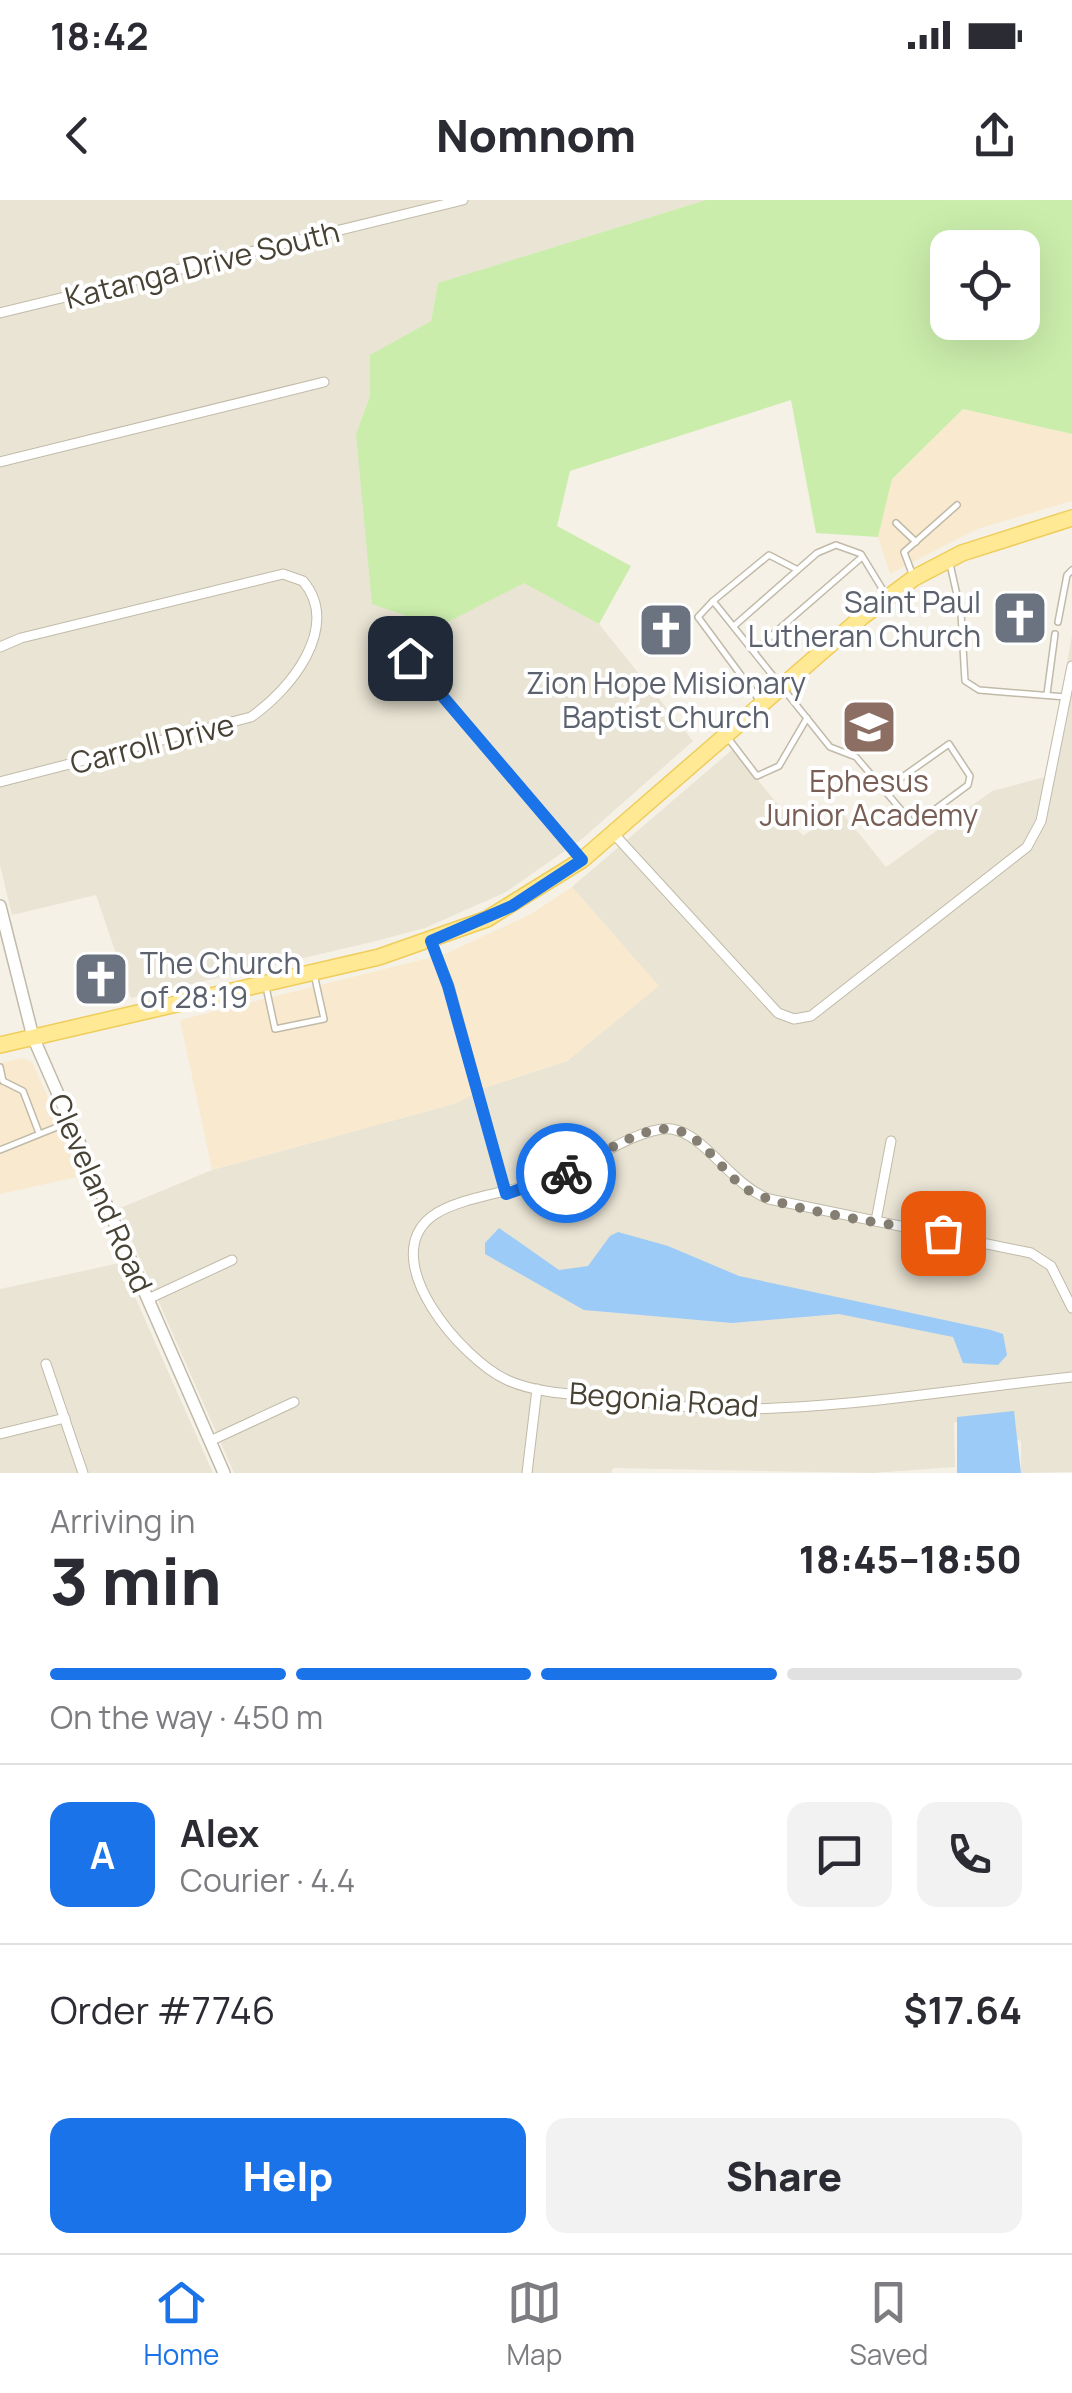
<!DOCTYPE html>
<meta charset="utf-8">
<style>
:root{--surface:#fff;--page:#f2f2f3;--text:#2b2b33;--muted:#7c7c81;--line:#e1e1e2;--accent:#1a73e8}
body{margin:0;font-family:Manrope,sans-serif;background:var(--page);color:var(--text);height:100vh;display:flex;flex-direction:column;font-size:38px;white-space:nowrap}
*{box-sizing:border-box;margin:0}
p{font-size:32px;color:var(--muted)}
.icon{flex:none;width:55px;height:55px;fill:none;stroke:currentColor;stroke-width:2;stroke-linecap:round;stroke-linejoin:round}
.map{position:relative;height:1273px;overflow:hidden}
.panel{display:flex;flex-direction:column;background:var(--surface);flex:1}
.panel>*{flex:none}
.controls{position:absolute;left:930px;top:30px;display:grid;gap:20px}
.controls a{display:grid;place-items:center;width:110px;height:110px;border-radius:20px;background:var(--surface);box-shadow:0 10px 40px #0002;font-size:50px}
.pin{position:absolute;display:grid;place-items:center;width:85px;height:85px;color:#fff;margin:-42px;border-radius:20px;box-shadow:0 5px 15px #0006}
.courier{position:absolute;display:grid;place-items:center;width:100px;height:100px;margin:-50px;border:8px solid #1a73e8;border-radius:50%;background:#fff;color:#222;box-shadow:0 2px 12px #0007}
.overview em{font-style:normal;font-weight:800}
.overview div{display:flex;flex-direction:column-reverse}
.overview{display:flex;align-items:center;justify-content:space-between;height:170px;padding:0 50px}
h1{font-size:65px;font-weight:800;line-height:75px}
.bar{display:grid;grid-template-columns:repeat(4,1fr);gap:15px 10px;align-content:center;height:120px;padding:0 50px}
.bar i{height:12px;border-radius:8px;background:var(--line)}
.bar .current{background:var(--accent)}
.bar p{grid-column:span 4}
.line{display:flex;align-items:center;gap:25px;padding:0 50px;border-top:2px solid var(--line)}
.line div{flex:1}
.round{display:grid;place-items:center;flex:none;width:105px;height:105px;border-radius:20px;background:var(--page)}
.cta{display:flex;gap:20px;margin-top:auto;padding:20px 50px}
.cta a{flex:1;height:115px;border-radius:20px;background:var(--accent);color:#fff;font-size:40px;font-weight:800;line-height:115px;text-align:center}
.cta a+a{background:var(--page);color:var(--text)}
.status{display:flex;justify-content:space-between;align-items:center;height:70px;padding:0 50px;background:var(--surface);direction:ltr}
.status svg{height:28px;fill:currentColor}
header{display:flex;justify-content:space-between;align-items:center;height:130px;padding:0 50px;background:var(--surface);font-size:45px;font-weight:800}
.dock{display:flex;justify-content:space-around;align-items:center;height:140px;border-top:2px solid var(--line);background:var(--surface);font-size:28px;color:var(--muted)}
.dock a{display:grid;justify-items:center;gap:5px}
.dock .current{color:var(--accent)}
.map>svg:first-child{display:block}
</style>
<div class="status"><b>18:42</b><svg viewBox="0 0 49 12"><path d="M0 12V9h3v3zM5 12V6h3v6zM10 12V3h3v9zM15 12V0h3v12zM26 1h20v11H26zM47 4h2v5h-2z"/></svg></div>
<header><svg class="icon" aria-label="back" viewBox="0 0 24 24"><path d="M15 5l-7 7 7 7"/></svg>Nomnom<svg class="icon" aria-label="share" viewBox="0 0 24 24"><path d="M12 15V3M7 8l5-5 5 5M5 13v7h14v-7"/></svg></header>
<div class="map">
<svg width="1072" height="1273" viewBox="0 0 1072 1273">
<rect width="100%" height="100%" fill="#f5f1e6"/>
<g fill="#e9e4d4">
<polygon points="0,0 706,0 438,83 431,121 371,155 370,196 356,234 438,427 524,382 599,424 693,541 582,639 506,692 425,728 372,742 131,798 96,695 12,715 0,665"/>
<polygon points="1072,436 1072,1272 1021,1273 1021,1241 954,1222 955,1267 872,1273 613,1268 611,1273 234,1273 118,1009 212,970 457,903 484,888 567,861 658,786 572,687 733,549 803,636 840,610 886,667 992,591 1045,577"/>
<polygon points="120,1063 213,1273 0,1273 0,1089"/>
</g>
<g fill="#f9eacf">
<polygon points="963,209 1072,234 1072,301 977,329 890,374 878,337 892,279"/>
<polygon points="572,687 659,786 567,861 484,888 457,903 212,970 180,820 445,754 531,714"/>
<polygon points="23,858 32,862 38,875 82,976 0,994 0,863"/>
</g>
<path fill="#caedab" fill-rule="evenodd" d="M706,0H1072V234L963,209L892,279L878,337L816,333L791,200L570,271L557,326L631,366L599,424L524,383L438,427L372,404L356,234L370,196V155L431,121L438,83ZM948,48H1022V122H948Z"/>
<g fill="#9dcbf7">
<polygon points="499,1028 559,1070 588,1066 610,1036 618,1032 668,1046 739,1076 991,1130 1003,1134 1007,1155 998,1165 963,1163 953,1137 839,1114 732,1123 584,1110 485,1054 485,1043"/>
<polygon points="1014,1211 1021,1273 957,1273 957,1217"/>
</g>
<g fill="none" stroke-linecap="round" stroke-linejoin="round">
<g stroke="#c1baa8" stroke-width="8">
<g id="service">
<polyline points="896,323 916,342"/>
<polyline points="950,364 961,413 965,481 979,490 1066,497"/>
<polyline points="796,369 769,355 713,401 830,547 856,557 914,625 968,585 970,576 949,544 884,590"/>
<polyline points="913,376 904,352 957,305"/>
<polyline points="713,401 698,417 760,501"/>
<polyline points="1058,422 1067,375 1072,370"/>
<polyline points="734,426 817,353 836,345 861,354 886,395"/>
<polyline points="755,450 862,357"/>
<polyline points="1047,494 1055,434"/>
<polyline points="728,538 757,576 779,566 807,518"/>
<polyline points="266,787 275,829 324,819 314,774"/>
<polyline points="0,867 3,881"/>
<polyline points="3,881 23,891 39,933"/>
<polyline points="0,950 67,923"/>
</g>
</g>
<g stroke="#c1baa8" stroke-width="11">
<g id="minor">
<polyline points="0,113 463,0"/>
<polyline points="0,262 324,182"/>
<path d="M0,447L21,438L283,374L303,381C342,427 290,490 251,517L0,582"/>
<polyline points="410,458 582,660"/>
<polyline points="613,633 778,813 794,819 811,816 1027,647 1041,621 1072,466"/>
<polyline points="431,741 449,786 506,994"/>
<polyline points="876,1021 891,941"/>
<polyline points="148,1099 232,1060"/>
<path d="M1072,1108L1051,1066L1031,1053L769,999C730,984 706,935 672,929C641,925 584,966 554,978C521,991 458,996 431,1017C376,1061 463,1160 507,1180C538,1194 577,1194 611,1198C646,1201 682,1208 717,1209C834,1211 955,1189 1072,1177"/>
<polyline points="46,1164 83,1273"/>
<polyline points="0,1234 65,1218"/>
<polyline points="210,1241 294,1202"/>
<polyline points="527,1273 537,1189"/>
</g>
</g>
<g stroke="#c1baa8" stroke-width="14">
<polyline id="tertiary" points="0,706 33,837 224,1273"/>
</g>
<g stroke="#efcd5a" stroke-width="18">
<polyline id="primary" points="0,845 379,757 487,719 582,660 862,417 914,378 962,353 1072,318"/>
</g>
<use href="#service" stroke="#fff" stroke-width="5"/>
<use href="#minor" stroke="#fff" stroke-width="9"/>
<use href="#tertiary" stroke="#fff" stroke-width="11"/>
<use href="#primary" stroke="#ffe995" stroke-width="15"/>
</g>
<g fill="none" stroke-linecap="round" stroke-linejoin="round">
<path stroke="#857f73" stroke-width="10" stroke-dasharray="0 18" d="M566,973C594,959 632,931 664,929C701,927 720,973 748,990C784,1011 897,1025 943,1033"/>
<polyline stroke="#1a73e8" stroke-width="12" points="410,458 582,660 512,706 431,741 448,786 506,994 566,973"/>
</g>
<defs>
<g id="church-square" transform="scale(2.875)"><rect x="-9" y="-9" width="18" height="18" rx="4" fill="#6b7280" stroke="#fff"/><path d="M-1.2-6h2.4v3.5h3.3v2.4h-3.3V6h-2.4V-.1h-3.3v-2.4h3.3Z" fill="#fff"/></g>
<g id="school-square" transform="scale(2.875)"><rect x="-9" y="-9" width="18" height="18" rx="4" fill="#8d6e63" stroke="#fff"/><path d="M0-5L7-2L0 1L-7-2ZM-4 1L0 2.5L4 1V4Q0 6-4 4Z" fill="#fff"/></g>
</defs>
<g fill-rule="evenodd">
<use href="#church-square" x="1020" y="418"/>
<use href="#church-square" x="666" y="430"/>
<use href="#school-square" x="869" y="527"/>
<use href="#church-square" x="101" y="779"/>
</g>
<g text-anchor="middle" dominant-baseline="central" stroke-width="8" stroke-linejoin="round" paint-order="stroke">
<g font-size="30" fill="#484235" stroke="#fff">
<text transform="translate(202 64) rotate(-14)">Katanga Drive South</text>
<text transform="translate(152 543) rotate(-14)">Carroll Drive</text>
<text transform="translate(101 993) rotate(66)">Cleveland Road</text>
<text transform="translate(664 1199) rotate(4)">Begonia Road</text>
</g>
<g font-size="30" fill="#5b616d" stroke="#fff" text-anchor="end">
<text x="981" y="401">Saint Paul<tspan x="981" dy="34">Lutheran Church</tspan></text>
<text x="666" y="482" text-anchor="middle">Zion Hope Misionary<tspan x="666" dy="34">Baptist Church</tspan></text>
<text x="140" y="762" text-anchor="start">The Church<tspan x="140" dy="34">of 28:19</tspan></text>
</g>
<g font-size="30" fill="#785e54" stroke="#fff">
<text x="869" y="580">Ephesus<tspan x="869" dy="34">Junior Academy</tspan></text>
</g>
</g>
</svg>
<div class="controls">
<a><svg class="icon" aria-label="locate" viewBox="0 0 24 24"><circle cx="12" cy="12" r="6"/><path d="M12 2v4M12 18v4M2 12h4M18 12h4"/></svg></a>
</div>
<div class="pin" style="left:943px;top:1033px;background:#ea580c"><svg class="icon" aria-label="bag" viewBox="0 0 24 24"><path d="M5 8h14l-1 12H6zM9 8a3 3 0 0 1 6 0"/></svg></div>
<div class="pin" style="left:410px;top:458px;background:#1f2937"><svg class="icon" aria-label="home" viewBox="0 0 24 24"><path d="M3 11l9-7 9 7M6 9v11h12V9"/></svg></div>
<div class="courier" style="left:566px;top:973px"><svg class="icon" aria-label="bike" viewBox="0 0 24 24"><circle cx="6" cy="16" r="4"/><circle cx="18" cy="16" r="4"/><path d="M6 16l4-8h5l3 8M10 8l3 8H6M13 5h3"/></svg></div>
</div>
<section class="panel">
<div class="overview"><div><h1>3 min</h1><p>Arriving in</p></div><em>18:45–18:50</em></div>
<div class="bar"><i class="current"></i><i class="current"></i><i class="current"></i><i></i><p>On the way · 450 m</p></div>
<div class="line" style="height:180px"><b class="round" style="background:var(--accent);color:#fff">A</b><div><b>Alex</b><p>Courier · 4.4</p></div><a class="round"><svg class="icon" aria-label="chat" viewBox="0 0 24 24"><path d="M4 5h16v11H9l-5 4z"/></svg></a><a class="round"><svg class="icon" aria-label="phone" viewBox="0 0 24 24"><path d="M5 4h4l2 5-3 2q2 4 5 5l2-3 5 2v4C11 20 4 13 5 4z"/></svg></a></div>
<div class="line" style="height:130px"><div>Order #7746</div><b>$17.64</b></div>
<div class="cta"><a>Help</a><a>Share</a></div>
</section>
<nav class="dock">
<a class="current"><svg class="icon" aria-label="home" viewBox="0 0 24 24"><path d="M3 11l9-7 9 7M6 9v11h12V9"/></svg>Home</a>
<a><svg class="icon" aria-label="map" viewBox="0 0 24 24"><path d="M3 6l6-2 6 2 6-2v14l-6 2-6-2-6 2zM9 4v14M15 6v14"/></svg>Map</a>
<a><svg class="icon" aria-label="saved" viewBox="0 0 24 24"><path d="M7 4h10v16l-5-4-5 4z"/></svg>Saved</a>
</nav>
